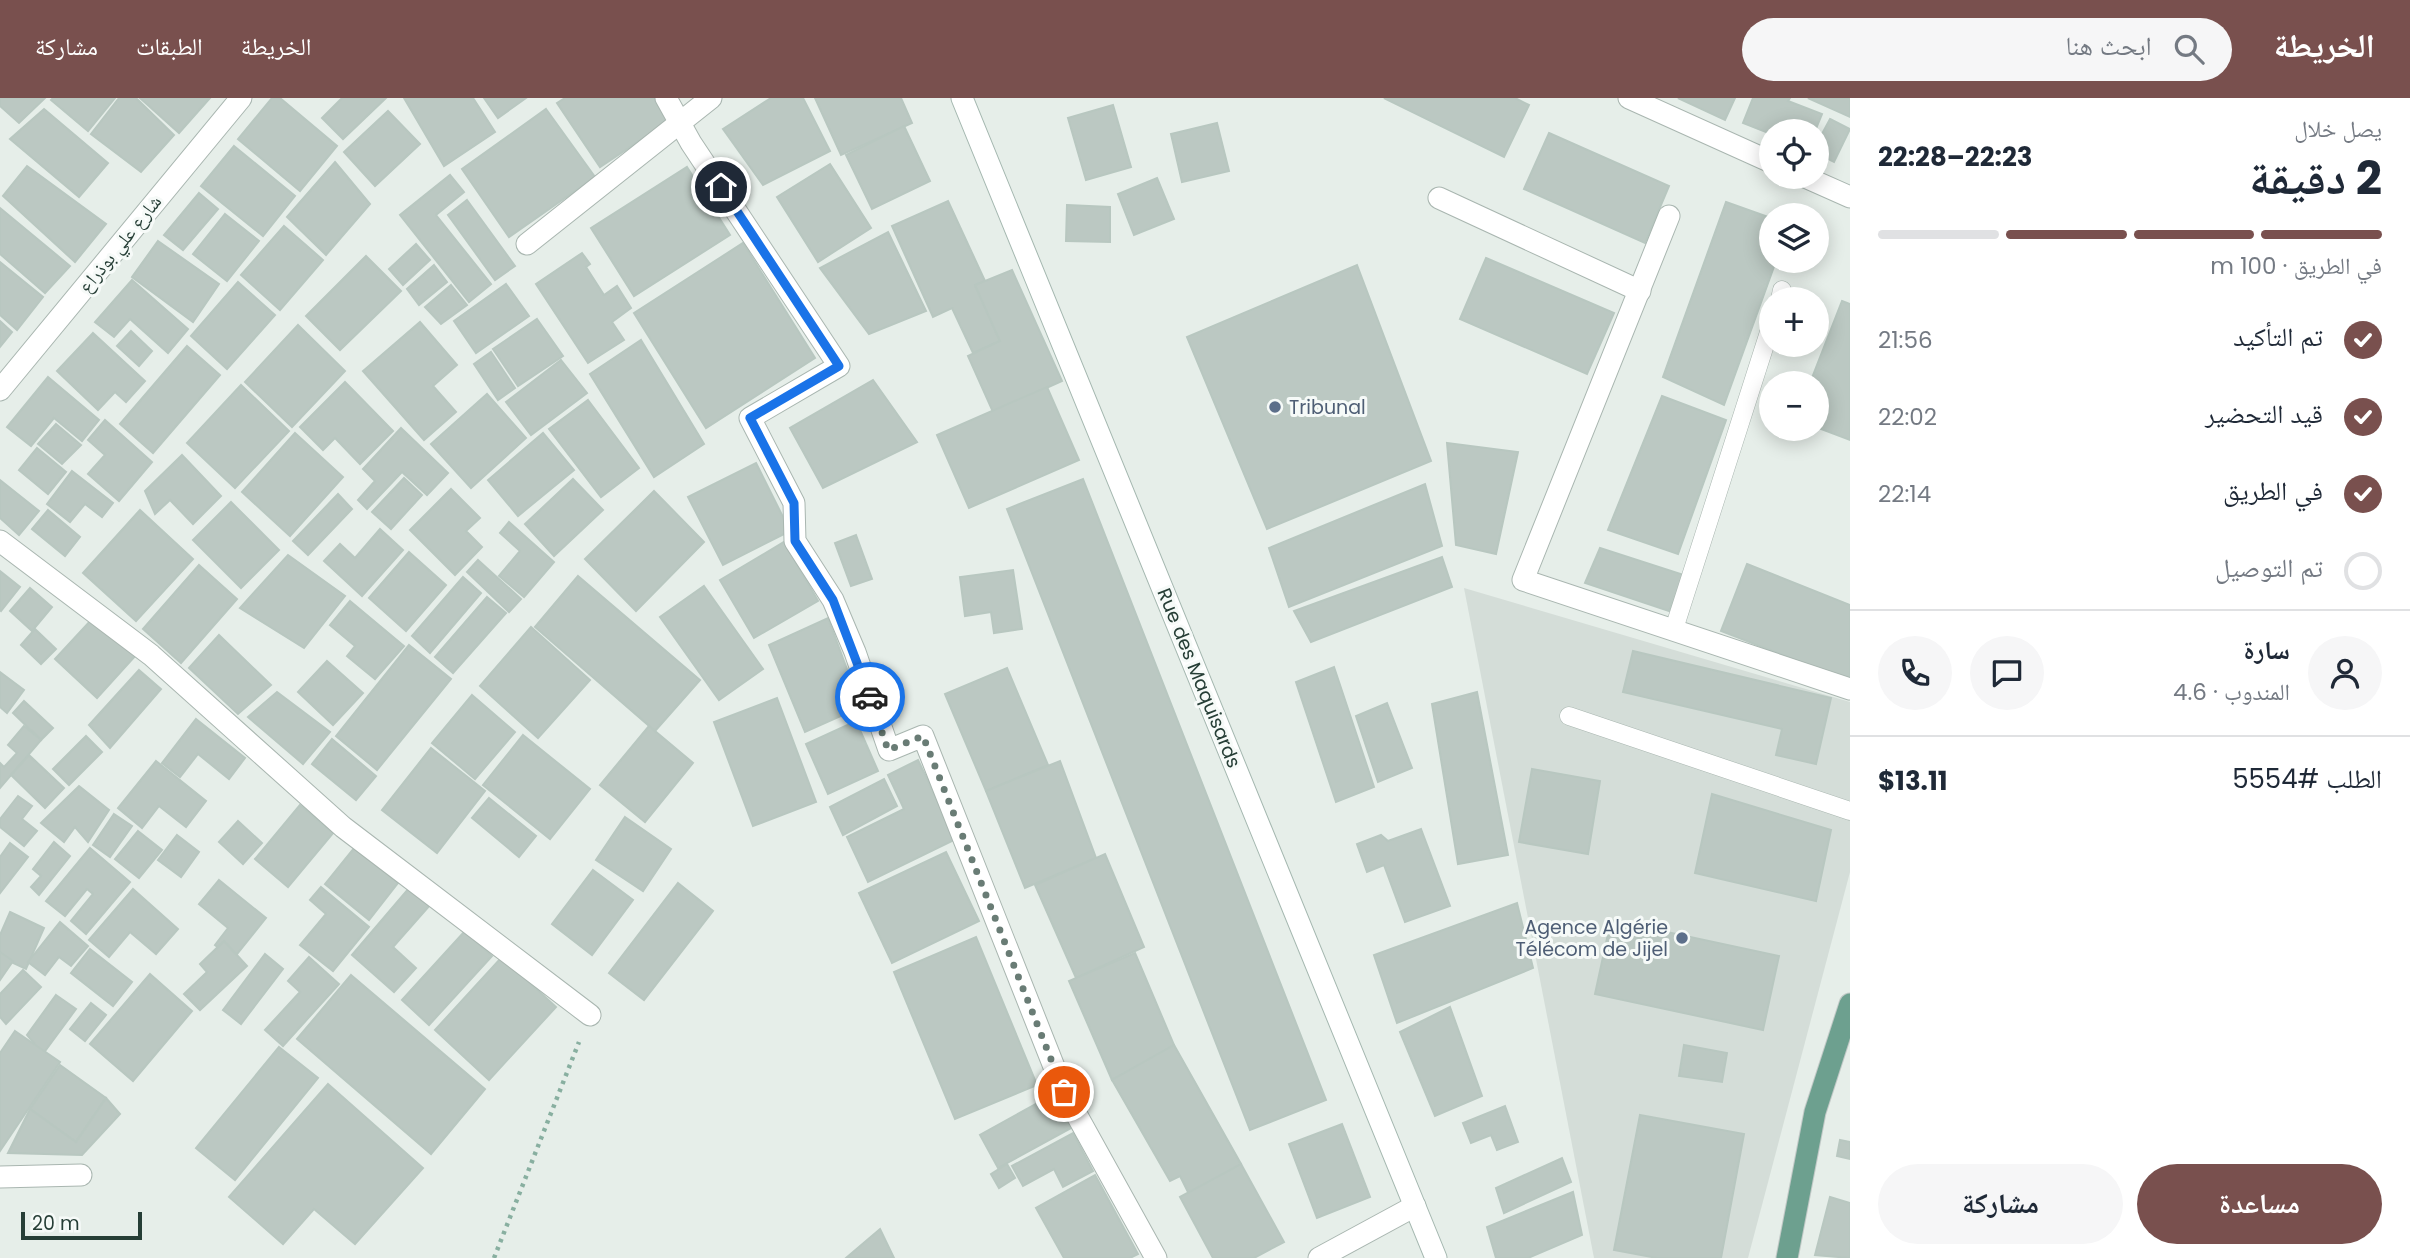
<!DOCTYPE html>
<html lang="ar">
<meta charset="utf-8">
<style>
:root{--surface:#fff;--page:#f6f6f7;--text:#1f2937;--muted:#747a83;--line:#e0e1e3;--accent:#79504e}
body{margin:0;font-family:Poppins,"Noto Naskh Arabic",sans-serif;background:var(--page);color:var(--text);direction:rtl;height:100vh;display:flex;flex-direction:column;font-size:26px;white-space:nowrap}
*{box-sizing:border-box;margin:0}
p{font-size:23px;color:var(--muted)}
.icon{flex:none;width:38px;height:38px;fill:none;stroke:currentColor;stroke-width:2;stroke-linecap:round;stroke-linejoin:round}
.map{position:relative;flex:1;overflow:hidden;direction:ltr}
.details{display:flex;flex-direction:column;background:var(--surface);width:560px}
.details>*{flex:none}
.fabs{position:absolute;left:1759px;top:21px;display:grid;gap:14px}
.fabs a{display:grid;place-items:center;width:70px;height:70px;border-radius:50%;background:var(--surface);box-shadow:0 4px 18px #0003;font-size:35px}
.scale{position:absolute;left:21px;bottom:18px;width:121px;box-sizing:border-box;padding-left:7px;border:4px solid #263e36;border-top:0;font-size:19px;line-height:24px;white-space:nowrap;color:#263e36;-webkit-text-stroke:5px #f6faf8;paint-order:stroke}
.pin{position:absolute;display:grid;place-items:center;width:60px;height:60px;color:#fff;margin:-30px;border:4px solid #fff;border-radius:50%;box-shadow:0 2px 7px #0007}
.courier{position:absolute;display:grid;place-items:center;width:70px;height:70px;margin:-35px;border:5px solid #1a73e8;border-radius:50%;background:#fff;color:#222;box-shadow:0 2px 9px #0007}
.summary em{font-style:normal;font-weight:700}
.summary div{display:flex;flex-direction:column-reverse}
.summary{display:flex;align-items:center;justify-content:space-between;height:119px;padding:0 28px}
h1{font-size:46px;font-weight:700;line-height:52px}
.bar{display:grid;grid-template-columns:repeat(4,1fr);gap:10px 7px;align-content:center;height:84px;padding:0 28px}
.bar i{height:9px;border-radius:5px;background:var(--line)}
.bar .selected{background:var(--accent)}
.bar p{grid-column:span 4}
.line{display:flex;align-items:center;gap:18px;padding:0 28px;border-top:2px solid var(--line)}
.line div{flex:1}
.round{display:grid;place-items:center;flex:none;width:74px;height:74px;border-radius:37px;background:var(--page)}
ol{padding:0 28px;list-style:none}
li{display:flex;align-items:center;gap:21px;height:77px}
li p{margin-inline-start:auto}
li .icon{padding:7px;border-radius:50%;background:var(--accent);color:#fff;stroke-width:4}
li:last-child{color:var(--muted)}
li i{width:38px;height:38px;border:4px solid var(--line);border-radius:50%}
.cta{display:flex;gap:14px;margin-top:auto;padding:14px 28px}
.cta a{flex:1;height:80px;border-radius:42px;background:var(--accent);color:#fff;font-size:28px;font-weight:700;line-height:80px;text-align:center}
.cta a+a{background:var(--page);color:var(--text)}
header{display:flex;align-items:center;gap:42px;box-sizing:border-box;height:98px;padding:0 35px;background:var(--accent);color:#fff}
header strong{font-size:33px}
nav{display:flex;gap:38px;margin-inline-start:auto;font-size:24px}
.search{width:490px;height:63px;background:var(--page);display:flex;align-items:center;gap:18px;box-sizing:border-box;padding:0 24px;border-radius:38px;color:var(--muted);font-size:26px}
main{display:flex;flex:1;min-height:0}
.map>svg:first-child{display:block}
</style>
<header>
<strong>الخريطة</strong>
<div class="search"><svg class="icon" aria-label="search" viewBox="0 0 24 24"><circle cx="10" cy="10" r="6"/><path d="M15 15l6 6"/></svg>ابحث هنا</div>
<nav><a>الخريطة</a><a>الطبقات</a><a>مشاركة</a></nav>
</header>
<main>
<section class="details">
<div class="summary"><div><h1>2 دقيقة</h1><p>يصل خلال</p></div><em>22:23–22:28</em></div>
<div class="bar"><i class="selected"></i><i class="selected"></i><i class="selected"></i><i></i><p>في الطريق · 100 m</p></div>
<ol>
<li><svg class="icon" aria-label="check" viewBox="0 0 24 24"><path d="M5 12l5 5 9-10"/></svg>تم التأكيد<p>21:56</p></li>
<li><svg class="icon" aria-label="check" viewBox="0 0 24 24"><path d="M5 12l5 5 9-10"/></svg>قيد التحضير<p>22:02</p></li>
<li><svg class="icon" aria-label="check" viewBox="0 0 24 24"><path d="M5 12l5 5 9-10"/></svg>في الطريق<p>22:14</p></li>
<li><i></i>تم التوصيل</li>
</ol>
<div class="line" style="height:126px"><a class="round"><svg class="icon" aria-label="person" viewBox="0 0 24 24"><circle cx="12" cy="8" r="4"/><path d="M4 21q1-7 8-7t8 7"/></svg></a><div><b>سارة</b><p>المندوب · 4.6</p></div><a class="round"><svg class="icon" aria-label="chat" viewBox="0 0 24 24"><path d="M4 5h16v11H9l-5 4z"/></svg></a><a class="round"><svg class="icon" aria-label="phone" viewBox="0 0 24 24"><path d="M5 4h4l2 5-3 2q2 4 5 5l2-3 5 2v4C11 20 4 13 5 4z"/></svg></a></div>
<div class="line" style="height:91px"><div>الطلب #5554</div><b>$13.11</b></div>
<div class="cta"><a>مساعدة</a><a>مشاركة</a></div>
</section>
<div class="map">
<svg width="1850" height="1160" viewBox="0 0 1850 1160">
<rect width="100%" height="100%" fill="#e6eee9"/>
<polygon fill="#d4ddd8" points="1464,490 1850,604 1850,774 1748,1160 1594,1160"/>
<g fill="#bbc8c2" stroke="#b8c7c0" stroke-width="2">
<polygon points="0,0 45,0 19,25 0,8"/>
<polygon points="53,0 115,0 88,33 51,2"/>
<polygon points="119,0 136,0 174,37 141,74 91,36"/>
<polygon points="140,0 210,0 179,35"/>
<polygon points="272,0 280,0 337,48 300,93 238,41"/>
<polygon points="342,0 386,0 343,41 322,20"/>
<polygon points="404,0 473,0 495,34 444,68"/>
<polygon points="484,0 526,0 498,20"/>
<polygon points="565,0 654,0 669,23 600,69 557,5"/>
<polygon points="771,0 803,0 830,53 763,87 723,31"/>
<polygon points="815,0 901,0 912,25 841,57"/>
<polygon points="1384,0 1515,0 1529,7 1504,59"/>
<polygon points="1678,0 1735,0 1725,22"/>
<polygon points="1753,0 1790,0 1788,3 1822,16 1815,33 1771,36 1743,25"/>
<polygon points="1808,0 1850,0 1850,19"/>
<polygon points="1113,7 1131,69 1086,82 1068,20"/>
<polygon points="44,11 108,65 79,99 10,41"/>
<polygon points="546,11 595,79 509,139 462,71"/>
<polygon points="388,13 420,46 375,88 344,54"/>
<polygon points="1830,21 1850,31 1834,64 1816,55 1816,47"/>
<polygon points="1217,25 1229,73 1182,84 1171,36"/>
<polygon points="904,28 930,83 872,111 846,57"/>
<polygon points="1549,35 1669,88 1645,145 1524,91"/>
<polygon points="234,48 295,98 263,138 201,88"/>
<polygon points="335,64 370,106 326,157 287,119"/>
<polygon points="830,66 871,130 818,164 777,99"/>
<polygon points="27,68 106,126 75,164 3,98"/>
<polygon points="687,69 730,137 634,198 591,130"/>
<polygon points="450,77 464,94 436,117 491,186 469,204 400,117"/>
<polygon points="1157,80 1174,121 1134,137 1118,96"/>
<polygon points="199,95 218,111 183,152 164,137"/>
<polygon points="467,102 515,168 495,182 448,117"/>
<polygon points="948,103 985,183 975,187 1000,243 973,255 952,210 933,219 892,128"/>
<polygon points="1726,104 1771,120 1771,163 1776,163 1724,307 1663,279"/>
<polygon points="1067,107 1110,109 1110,144 1066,143"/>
<polygon points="0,110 70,168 45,195 0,156"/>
<polygon points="225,116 259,143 227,183 193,156"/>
<polygon points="284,128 323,162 280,212 241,177"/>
<polygon points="888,134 926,213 869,236 820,170"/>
<polygon points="158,143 219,186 193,224 132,179"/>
<polygon points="743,145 815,260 706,330 634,215"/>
<polygon points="416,146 430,162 403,187 389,171"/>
<polygon points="582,155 590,166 586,169 604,197 617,188 631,210 612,224 624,242 588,265 536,186"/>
<polygon points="366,158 401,193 340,252 306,218"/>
<polygon points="1486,160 1614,215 1587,276 1460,221"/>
<polygon points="0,164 43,199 17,232 0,217"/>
<polygon points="434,167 447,184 419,207 407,191"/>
<polygon points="1357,167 1431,363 1267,431 1187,239"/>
<polygon points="1012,172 1062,283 993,314 968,258 1000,243 975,187"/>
<polygon points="132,182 188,231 168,255 130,221 114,239 95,224"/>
<polygon points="238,184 275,217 227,271 191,238"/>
<polygon points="506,186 529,218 476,255 454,223"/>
<polygon points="451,187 467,207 441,226 425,209"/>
<polygon points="1842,203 1850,206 1850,342 1816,329 1816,285 1810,285"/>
<polygon points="537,221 563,258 518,288 493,251"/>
<polygon points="0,223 12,234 0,249"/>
<polygon points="420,224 457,267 433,288 456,314 424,342 363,273"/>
<polygon points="298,227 345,273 292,329 245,284"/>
<polygon points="131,233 152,253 139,268 117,248"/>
<polygon points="93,235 145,283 126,304 115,294 98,312 57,273"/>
<polygon points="641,242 704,346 654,379 590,276"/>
<polygon points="187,248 220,277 153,355 120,326"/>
<polygon points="491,254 515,290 498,302 474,266"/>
<polygon points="561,262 587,295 531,337 506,304"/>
<polygon points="48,279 99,322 82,343 54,320 31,348 7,329"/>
<polygon points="873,282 917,344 823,390 790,330"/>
<polygon points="345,284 393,333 360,366 335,340 323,352 300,329"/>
<polygon points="241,287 289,333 235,390 187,345"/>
<polygon points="1047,289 1079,362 969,410 937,337"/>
<polygon points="487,296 526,340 471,390 431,346"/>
<polygon points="1662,298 1726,322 1678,456 1608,432"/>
<polygon points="588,302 639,370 601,399 549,331"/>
<polygon points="105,322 152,364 119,403 88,376 105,357 88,342"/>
<polygon points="56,326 81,347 62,366 38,346"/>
<polygon points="401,330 448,375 427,397 402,374 367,411 358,402 375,383 363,371"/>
<polygon points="295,335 343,379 290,438 242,394"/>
<polygon points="543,335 574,372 518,418 488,382"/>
<polygon points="1447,345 1518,354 1496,456 1456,447"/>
<polygon points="37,350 66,374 48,396 19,372"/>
<polygon points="182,357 221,398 193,426 170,402 155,416 145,393"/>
<polygon points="756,365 790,433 723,467 688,399"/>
<polygon points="72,373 113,405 102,419 85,406 70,424 47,406"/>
<polygon points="404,380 422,397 391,431 372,414"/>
<polygon points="573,381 603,412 554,458 525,426"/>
<polygon points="1083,381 1326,1002 1250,1032 1007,411"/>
<polygon points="0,382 39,413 19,437 0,420"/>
<polygon points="1425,386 1442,448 1289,509 1269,450"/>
<polygon points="451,391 480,420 466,433 482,449 455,477 410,432"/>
<polygon points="654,393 704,444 636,513 585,461"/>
<polygon points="338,396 352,411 308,457 293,443"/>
<polygon points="231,404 279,452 241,490 193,442"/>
<polygon points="48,412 80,439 65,458 32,431"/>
<polygon points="140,412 193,461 136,523 83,475"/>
<polygon points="509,424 554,464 524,499 499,478 520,453 500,435"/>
<polygon points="380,431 403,452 362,498 324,463 340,446 355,460"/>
<polygon points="856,437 872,481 851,488 835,445"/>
<polygon points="784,444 818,503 754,540 720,482"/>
<polygon points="1600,450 1684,477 1669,513 1585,485"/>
<polygon points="409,454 446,487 406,533 369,500"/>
<polygon points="288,457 345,498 304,550 240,510"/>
<polygon points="1442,459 1452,489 1311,544 1294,513"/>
<polygon points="478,462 521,501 509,514 467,474"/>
<polygon points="1747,466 1850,507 1850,583 1721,533"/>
<polygon points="199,467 237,501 181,565 143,531"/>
<polygon points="1013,472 1022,531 994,535 991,514 965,518 960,479"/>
<polygon points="0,473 20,489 1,513 0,512"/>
<polygon points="578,478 700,582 655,633 535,529"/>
<polygon points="463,479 481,495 430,555 412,538"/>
<polygon points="704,488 763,571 719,602 660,519"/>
<polygon points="30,490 52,509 32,533 10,513"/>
<polygon points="487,499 506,515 453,575 435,559"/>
<polygon points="350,503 404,548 375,581 347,558 355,548 330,527"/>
<polygon points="94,519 136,557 97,600 55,561"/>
<polygon points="828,520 861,609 805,634 769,547"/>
<polygon points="531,529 590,582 538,640 480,588"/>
<polygon points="35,531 56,551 41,566 21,547"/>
<polygon points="219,537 271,587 238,616 189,570"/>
<polygon points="409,547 451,581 377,672 336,638"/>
<polygon points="1633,553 1831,600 1816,666 1776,657 1782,631 1623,594"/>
<polygon points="327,563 363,595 333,627 298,594"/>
<polygon points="1334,569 1374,689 1336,704 1296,584"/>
<polygon points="1007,570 1048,667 986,693 945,596"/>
<polygon points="139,572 161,591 110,650 89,627"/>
<polygon points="0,574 24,592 7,615 0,609"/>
<polygon points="277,594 330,634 303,666 248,619"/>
<polygon points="1477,594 1508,757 1458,766 1432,606"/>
<polygon points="472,597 515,634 475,681 432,645"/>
<polygon points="777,600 816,704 753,728 714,624"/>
<polygon points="24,603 53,630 41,642 13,615"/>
<polygon points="1387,605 1412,670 1378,684 1356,618"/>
<polygon points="196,621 245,660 229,681 198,656 180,679 162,665"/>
<polygon points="856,623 878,673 828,696 806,646"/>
<polygon points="24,628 41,642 0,690 0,665 4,669 17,655 8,647"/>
<polygon points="649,628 693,665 645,724 600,687"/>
<polygon points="523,637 590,691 550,741 483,687"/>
<polygon points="86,638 102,654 69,687 53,671"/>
<polygon points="332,641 376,678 356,702 312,666"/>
<polygon points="431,650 485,693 437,755 382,712"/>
<polygon points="29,657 64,690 45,710 11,677"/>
<polygon points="918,662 956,741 868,784 847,739 904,711 888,677"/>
<polygon points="156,663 206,703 186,729 159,708 142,730 118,710"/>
<polygon points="1060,663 1096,760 1025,790 986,693"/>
<polygon points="1532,671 1600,683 1588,756 1519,744"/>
<polygon points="884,681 897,708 843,737 830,709"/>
<polygon points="79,688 109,712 88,744 75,729 64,744 41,725"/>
<polygon points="1712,696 1831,732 1816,803 1695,775"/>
<polygon points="18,698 32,708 22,721 37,733 24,748 0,729 0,721"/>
<polygon points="489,700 536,738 519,759 472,720"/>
<polygon points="300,707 333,735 288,789 255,761"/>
<polygon points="114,716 132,728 110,759 93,747"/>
<polygon points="625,719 671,751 643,793 596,762"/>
<polygon points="238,723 262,745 243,766 219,744"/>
<polygon points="1421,731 1450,808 1405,824 1384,767 1367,774 1357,746 1381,737 1388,743"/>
<polygon points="138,733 162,752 139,780 115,761"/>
<polygon points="177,737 199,754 181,779 158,762"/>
<polygon points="54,744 70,758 39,797 31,789 41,778 33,771"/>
<polygon points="10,745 28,759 0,795 0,759"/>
<polygon points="355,749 398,785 369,822 325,786"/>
<polygon points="90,750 130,784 86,836 71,823 93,796 87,791 65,818 46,803"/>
<polygon points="946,754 979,823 892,865 859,795"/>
<polygon points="1105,756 1144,849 1076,880 1035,787"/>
<polygon points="593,772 633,802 592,857 552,826"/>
<polygon points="219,782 266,820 233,861 215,847 228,830 199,806"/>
<polygon points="678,785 713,813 644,902 609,875"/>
<polygon points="321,789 369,829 333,873 300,847 326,816 310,802"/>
<polygon points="410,789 430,807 393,849 416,870 394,894 352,857"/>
<polygon points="133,791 178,831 156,856 130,834 109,859 89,842"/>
<polygon points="1517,805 1533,870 1397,925 1374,857"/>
<polygon points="10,814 44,830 26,871 0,859 0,837"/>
<polygon points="1611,822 1779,858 1763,932 1595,896"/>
<polygon points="60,824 88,848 71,868 59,859 45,877 28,864"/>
<polygon points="465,833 492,858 429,927 402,902"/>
<polygon points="976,839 1037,987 955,1021 894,874"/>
<polygon points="224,843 247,868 200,912 184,896 207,874 200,866"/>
<polygon points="90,851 132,884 113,908 71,875"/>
<polygon points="0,854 13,863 0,882"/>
<polygon points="1135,855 1174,947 1112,982 1069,883"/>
<polygon points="265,856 283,871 241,926 223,912"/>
<polygon points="309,859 339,886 283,948 265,932 300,894 288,883"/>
<polygon points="502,859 556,909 489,982 435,932"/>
<polygon points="23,872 41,889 6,926 0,919 0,896"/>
<polygon points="150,876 192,913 133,983 90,946"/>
<polygon points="351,877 485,991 431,1056 297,941"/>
<polygon points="56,897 76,911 43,956 27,937"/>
<polygon points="91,905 106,917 85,943 70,931"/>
<polygon points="1450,909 1482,998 1435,1018 1400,934"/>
<polygon points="15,933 60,964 0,1053 0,955"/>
<polygon points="1174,947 1241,1066 1189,1096 1180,1078 1170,1083 1112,982"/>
<polygon points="1684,947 1727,955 1722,984 1679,978"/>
<polygon points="279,949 318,980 235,1082 196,1050"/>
<polygon points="60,967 106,1000 76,1044 30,1011"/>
<polygon points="328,986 423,1070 355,1146 314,1111 283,1146 229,1099"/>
<polygon points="1052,997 1071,1030 998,1070 980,1037"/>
<polygon points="106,1000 120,1016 82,1057 8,1055 30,1011 76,1044"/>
<polygon points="1505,1008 1518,1044 1497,1052 1491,1037 1471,1045 1463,1025"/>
<polygon points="1640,1017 1744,1036 1721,1160 1657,1160 1614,1152"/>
<polygon points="1342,1026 1370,1099 1317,1120 1289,1046"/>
<polygon points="1073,1035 1093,1073 1063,1089 1054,1071 1023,1088 1012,1068"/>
<polygon points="1840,1042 1850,1044 1850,1061 1837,1058"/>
<polygon points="1562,1060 1571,1084 1504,1115 1496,1090"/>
<polygon points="1007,1066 1015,1080 999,1090 991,1076"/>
<polygon points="1241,1066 1284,1144 1254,1160 1213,1160 1180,1099"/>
<polygon points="1095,1077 1138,1156 1130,1160 1064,1160 1036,1110"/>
<polygon points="1573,1094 1582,1137 1528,1160 1496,1160 1487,1129"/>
<polygon points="1830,1099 1850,1105 1850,1160 1815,1157"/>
<polygon points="880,1131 894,1160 846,1160"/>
</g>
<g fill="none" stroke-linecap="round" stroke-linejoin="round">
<g stroke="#a9b6b0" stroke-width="19">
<g id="lane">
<polyline points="1780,201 1782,192"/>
<polyline points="1674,531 1771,228"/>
<polyline points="1569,618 1850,713"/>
</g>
</g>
<g stroke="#a9b6b0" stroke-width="23">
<g id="street">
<polyline points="666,0 691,45 839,268 750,320 794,405 795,443 833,502 855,554 889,652 923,638 1064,994 1156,1160"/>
<polyline points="1629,0 1771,64"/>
<polyline points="1805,79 1850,99"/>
<polyline points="1439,100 1640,193"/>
<polyline points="1669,118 1523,482 1850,591"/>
<polyline points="527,146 711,0"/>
<polyline points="0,292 241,0"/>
<polyline points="0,443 151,557 343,729 590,917"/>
<polyline points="0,1079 81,1077"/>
<polyline points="1319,1160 1415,1108"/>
</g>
</g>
<g stroke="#a5b8b0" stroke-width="23">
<polyline id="secondary" points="962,0 1436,1160"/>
</g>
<g stroke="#c2c9c7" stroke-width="23">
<polyline id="primary" points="1787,1160 1815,1014 1850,906"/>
</g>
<polyline stroke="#88afa0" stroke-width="4.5" stroke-dasharray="3.5 5" stroke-linecap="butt" points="494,1160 579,944"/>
<use href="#lane" stroke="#fff" stroke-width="18"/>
<use href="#street" stroke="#fff" stroke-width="21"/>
<use href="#secondary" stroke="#fff" stroke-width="21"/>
<use href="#primary" stroke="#6da08f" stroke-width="21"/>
</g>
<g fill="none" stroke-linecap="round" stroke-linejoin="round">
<polyline stroke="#697c75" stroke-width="7" stroke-dasharray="0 12.6" points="870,599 888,652 923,638 1064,994"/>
<polyline stroke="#1a73e8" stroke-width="9" points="721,89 839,268 750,320 794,405 795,443 833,502 870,599"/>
</g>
<g fill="#5c6f8a" stroke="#f6faf8" stroke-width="2.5">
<circle cx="1275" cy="309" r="7"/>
<circle cx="1682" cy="840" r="7"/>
</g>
<g text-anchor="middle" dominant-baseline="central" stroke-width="6" stroke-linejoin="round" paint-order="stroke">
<g font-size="19" fill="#263e36" stroke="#f6faf8">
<text transform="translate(120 146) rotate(-51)">شارع علي بوذراع</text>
<text transform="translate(1199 580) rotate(68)">Rue des Maquisards</text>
</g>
<g font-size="19" fill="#4e5e75" stroke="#f6faf8" text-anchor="start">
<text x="1289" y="309">Tribunal</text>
<text x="1668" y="829" text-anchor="end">Agence Algérie<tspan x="1668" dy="22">Télécom de Jijel</tspan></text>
</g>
</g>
</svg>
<div class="fabs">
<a><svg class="icon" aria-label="locate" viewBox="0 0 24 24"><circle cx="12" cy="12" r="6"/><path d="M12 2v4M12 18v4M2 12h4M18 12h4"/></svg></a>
<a><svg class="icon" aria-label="layers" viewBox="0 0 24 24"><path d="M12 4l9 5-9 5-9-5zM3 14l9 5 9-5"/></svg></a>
<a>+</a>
<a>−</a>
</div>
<div class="scale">20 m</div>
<div class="pin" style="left:1064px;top:994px;background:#ea580c"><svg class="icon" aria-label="bag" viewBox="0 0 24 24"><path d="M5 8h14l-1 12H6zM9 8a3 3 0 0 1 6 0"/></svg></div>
<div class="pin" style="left:721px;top:89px;background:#1f2937"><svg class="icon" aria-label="home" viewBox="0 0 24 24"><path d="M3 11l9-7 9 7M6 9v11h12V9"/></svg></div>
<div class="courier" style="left:870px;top:599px"><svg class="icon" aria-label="car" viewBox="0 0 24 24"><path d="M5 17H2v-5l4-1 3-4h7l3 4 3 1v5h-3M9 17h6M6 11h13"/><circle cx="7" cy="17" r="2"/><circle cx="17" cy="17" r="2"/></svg></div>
</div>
</main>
